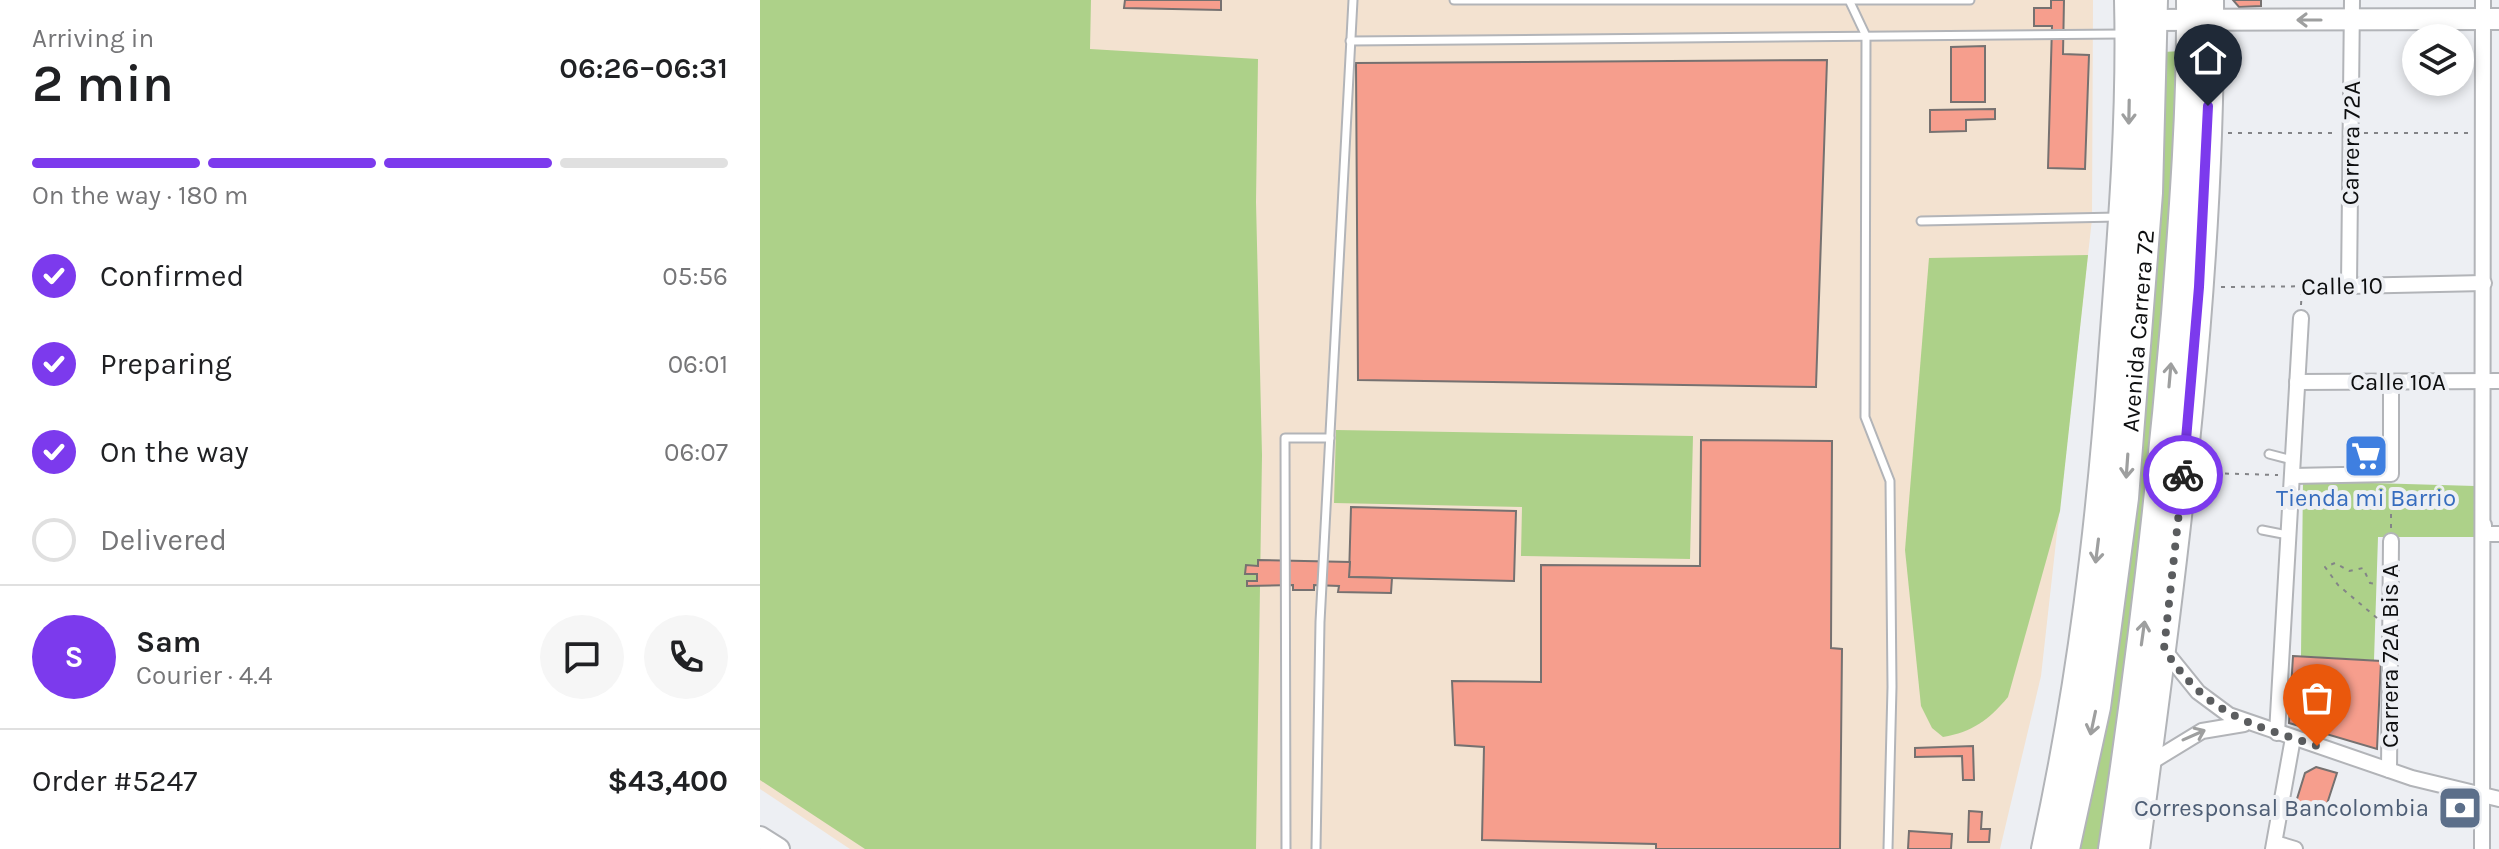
<!DOCTYPE html>
<meta charset="utf-8">
<style>
:root{--surface:#fff;--page:#f6f6f6;--text:#202124;--muted:#757577;--line:#e0e0e0;--accent:#7c3aed}
body{margin:0;font-family:Karla,sans-serif;background:var(--page);color:var(--text);height:100vh;display:flex;flex-direction:column;font-size:30px;white-space:nowrap}
*{box-sizing:border-box;margin:0}
p{font-size:26px;color:var(--muted)}
.icon{flex:none;width:44px;height:44px;fill:none;stroke:currentColor;stroke-width:2;stroke-linecap:round;stroke-linejoin:round}
.map{position:relative;flex:1;overflow:hidden}
.panel{display:flex;flex-direction:column;background:var(--surface);width:760px}
.panel>*{flex:none}
.fabs{position:absolute;left:1642px;top:24px;display:grid;gap:16px}
.fabs a{display:grid;place-items:center;width:72px;height:72px;border-radius:50%;background:var(--surface);box-shadow:0 4px 12px #0003;font-size:40px}
.pin{position:absolute;display:grid;place-items:center;width:68px;height:68px;color:#fff;margin:-82px -34px;border-radius:50% 50% 50% 0;rotate:-45deg;box-shadow:0 0 8px #0007}
.pin .icon{rotate:45deg}
.courier{position:absolute;display:grid;place-items:center;width:80px;height:80px;margin:-40px;border:6px solid #7c3aed;border-radius:50%;background:#fff;color:#222;box-shadow:0 2px 10px #0007}
.summary em{font-style:normal;font-weight:600}
.summary div{display:flex;flex-direction:column-reverse}
.summary{display:flex;align-items:center;justify-content:space-between;height:136px;padding:0 32px}
h1{font-size:52px;font-weight:600;line-height:60px}
.bar{display:grid;grid-template-columns:repeat(4,1fr);gap:12px 8px;align-content:center;height:96px;padding:0 32px}
.bar i{height:10px;border-radius:6px;background:var(--line)}
.bar .selected{background:var(--accent)}
.bar p{grid-column:span 4}
.line{display:flex;align-items:center;gap:20px;padding:0 32px;border-top:2px solid var(--line)}
.line div{flex:1}
.round{display:grid;place-items:center;flex:none;width:84px;height:84px;border-radius:42px;background:var(--page)}
ol{padding:0 32px;list-style:none}
li{display:flex;align-items:center;gap:24px;height:88px}
li p{margin-inline-start:auto}
li .icon{padding:8px;border-radius:50%;background:var(--accent);color:#fff;stroke-width:4}
li:last-child{color:var(--muted)}
li i{width:44px;height:44px;border:4px solid var(--line);border-radius:50%}
main{display:flex;flex:1;min-height:0}
.map>svg:first-child{display:block}
</style>
<main>
<section class="panel">
<div class="summary"><div><h1>2 min</h1><p>Arriving in</p></div><em>06:26–06:31</em></div>
<div class="bar"><i class="selected"></i><i class="selected"></i><i class="selected"></i><i></i><p>On the way · 180 m</p></div>
<ol>
<li><svg class="icon" aria-label="check" viewBox="0 0 24 24"><path d="M5 12l5 5 9-10"/></svg>Confirmed<p>05:56</p></li>
<li><svg class="icon" aria-label="check" viewBox="0 0 24 24"><path d="M5 12l5 5 9-10"/></svg>Preparing<p>06:01</p></li>
<li><svg class="icon" aria-label="check" viewBox="0 0 24 24"><path d="M5 12l5 5 9-10"/></svg>On the way<p>06:07</p></li>
<li><i></i>Delivered</li>
</ol>
<div class="line" style="height:144px"><b class="round" style="background:var(--accent);color:#fff">S</b><div><b>Sam</b><p>Courier · 4.4</p></div><a class="round"><svg class="icon" aria-label="chat" viewBox="0 0 24 24"><path d="M4 5h16v11H9l-5 4z"/></svg></a><a class="round"><svg class="icon" aria-label="phone" viewBox="0 0 24 24"><path d="M5 4h4l2 5-3 2q2 4 5 5l2-3 5 2v4C11 20 4 13 5 4z"/></svg></a></div>
<div class="line" style="height:104px"><div>Order #5247</div><b>$43,400</b></div>
</section>
<div class="map">
<svg width="1739" height="849" viewBox="0 0 1739 849">
<rect width="100%" height="100%" fill="#edeff3"/>
<polygon fill="#f3e2d0" points="0,0 1333,0 1332,219 1281,676 1240,849 90,849 0,789"/>
<g fill="#add189">
<polygon points="0,0 331,0 330,49 498,59 496,202 502,455 496,849 105,849 0,780"/>
<polygon points="1423,51 1414,244 1346,849 1314,849 1402,52"/>
<path d="M1328,255L1300,511L1248,697C1229,720 1212,732 1183,737L1172,728L1161,706L1145,550L1169,258Z"/>
<polygon points="576,430 933,436 930,559 761,556 762,507 574,503"/>
<polygon points="1543,481 1715,486 1714,537 1618,537 1614,660 1541,656"/>
</g>
<g fill="#f69e8d" stroke="#767170" stroke-width="2">
<polygon points="365,0 461,0 461,10 364,8"/>
<polygon points="1291,0 1304,0 1303,54 1329,55 1325,169 1288,168 1292,26 1274,26 1274,8 1291,8"/>
<polygon points="1473,0 1501,0 1501,6 1479,7"/>
<polygon points="1225,46 1225,102 1191,102 1191,47"/>
<polygon points="1067,60 1056,387 598,380 596,63"/>
<polygon points="1235,109 1235,119 1206,120 1206,131 1170,132 1170,110"/>
<polygon points="941,440 1072,441 1071,648 1082,649 1080,849 896,849 896,844 722,840 724,747 695,745 692,681 781,682 781,565 940,566"/>
<polygon points="591,507 756,511 754,581 589,577"/>
<polygon points="498,560 590,562 589,577 632,578 631,593 578,592 579,586 554,585 554,590 533,590 533,585 487,586 487,581 497,581 497,574 485,574 486,565 498,566"/>
<polygon points="1533,656 1621,661 1617,749 1529,723"/>
<polygon points="1213,746 1214,780 1203,780 1202,756 1155,757 1155,748"/>
<polygon points="1556,767 1577,773 1565,810 1536,802 1545,773"/>
<polygon points="1209,811 1222,812 1221,829 1230,829 1229,842 1208,842"/>
<polygon points="1149,831 1192,834 1191,849 1148,849"/>
</g>
<g fill="none" stroke-linecap="round" stroke-linejoin="round">
<g stroke="#b2b4b8" stroke-width="11">
<g id="lane">
<polyline points="694,0 1210,0"/>
<polyline points="1089,0 1106,36 1105,417 1130,481 1132,687 1128,849"/>
<polyline points="590,41 1363,34"/>
<polyline points="1161,221 1358,217"/>
<polyline points="1509,454 1532,460"/>
<polyline points="1502,530 1528,535"/>
<polyline points="526,849 525,438 570,438"/>
<polyline points="556,849 560,622 593,0"/>
</g>
</g>
<g stroke="#b2b4b8" stroke-width="18">
<g id="street">
<polyline points="1592,0 1589,286 1724,283"/>
<polyline points="1537,382 1739,381"/>
<polyline points="1532,476 1631,474 1631,382"/>
<polyline points="1724,525 1724,534 1739,534"/>
<polyline points="1404,650 1438,692 1469,715 1652,778 1739,799"/>
<polyline points="1517,733 1541,318"/>
<polyline points="1388,764 1442,731 1484,724"/>
<polyline points="1629,770 1631,541"/>
<polyline points="1515,843 1535,849"/>
<polyline points="1513,849 1533,738"/>
<polyline points="1722,849 1723,0"/>
</g>
</g>
<g stroke="#b2b4b8" stroke-width="24">
<g id="secondary">
<polyline points="1379,20 1739,19"/>
<polyline points="0,837 19,849"/>
</g>
</g>
<g stroke="#b2b4b8" stroke-width="30">
<g id="highway">
<path d="M1285,849C1321,684 1340,525 1352,357C1361,238 1371,120 1368,0"/>
<path id="s1" d="M1306,849L1337,707L1365,498L1389,193L1394,0"/>
<path d="M1352,849C1379,671 1400,494 1415,314C1423,210 1431,105 1430,0"/>
<path d="M1376,849C1413,568 1452,285 1450,0"/>
</g>
</g>
<g stroke="#838487" stroke-width="2" stroke-dasharray="4 6" stroke-linecap="butt">
<polyline points="1468,133 1578,133"/>
<polyline points="1604,133 1710,133"/>
<polyline points="1461,287 1574,286"/>
<polyline points="1541,305 1542,287"/>
<polyline points="1445,473 1518,475"/>
<polyline points="1441,499 1445,461"/>
<polyline points="1631,528 1631,490"/>
<polyline points="1617,618 1578,585 1565,567 1575,563 1589,571 1603,568 1610,583 1617,584"/>
</g>
<use href="#lane" stroke="#fff" stroke-width="7"/>
<use href="#street" stroke="#fff" stroke-width="14"/>
<use href="#secondary" stroke="#fff" stroke-width="20"/>
<use href="#highway" stroke="#fff" stroke-width="26"/>
</g>
<defs><path id="oneway-shaft" d="M-6 0H5M1.5-3L5.5 0L1.5 3" fill="none" stroke-width="1.6" stroke-linecap="round" stroke-linejoin="round" transform="scale(2)"/></defs>
<g stroke="#9e9f9f">
<use href="#oneway-shaft" transform="translate(1549 20) rotate(180)"/>
<use href="#oneway-shaft" transform="translate(1369 112) rotate(91)"/>
<use href="#oneway-shaft" transform="translate(1410 375) rotate(-85)"/>
<use href="#oneway-shaft" transform="translate(1367 466) rotate(94)"/>
<use href="#oneway-shaft" transform="translate(1337 551) rotate(97)"/>
<use href="#oneway-shaft" transform="translate(1383 633) rotate(-82)"/>
<use href="#oneway-shaft" transform="translate(1333 723) rotate(102)"/>
<use href="#oneway-shaft" transform="translate(1434 735) rotate(-24)"/>
</g>
<g fill="none" stroke-linecap="round" stroke-linejoin="round">
<path stroke="#5b5d5f" stroke-width="8" stroke-dasharray="0 14.4" d="M1423,475L1404,649C1448,715 1485,722 1557,746"/>
<polyline stroke="#7c3aed" stroke-width="10" points="1423,475 1439,287 1448,106"/>
</g>
<defs>
<g id="supermarket-square" transform="scale(2.3)"><rect x="-9" y="-9" width="18" height="18" rx="4" fill="#3f7fe0" stroke="#edeff3"/><path d="M-6-5.5h2.5l.6 2H6L4.5 2H-2.5L-4.4-4H-6ZM-1.5 3.2a1.3 1.3 0 1 0 .1 0ZM3 3.2a1.3 1.3 0 1 0 .1 0Z" fill="#fff"/></g>
<g id="bank-square" transform="scale(2.3)"><rect x="-9" y="-9" width="18" height="18" rx="4" fill="#5c6f8a" stroke="#edeff3"/><path d="M-6-4H6V4H-6ZM0-2.3a2.3 2.3 0 1 0 0 4.6a2.3 2.3 0 1 0 0-4.6Z" fill="#fff"/></g>
</defs>
<g fill-rule="evenodd">
<use href="#supermarket-square" x="1606" y="456"/>
<use href="#bank-square" x="1700" y="808"/>
</g>
<g text-anchor="middle" dominant-baseline="central" stroke-width="8" stroke-linejoin="round" paint-order="stroke">
<g font-size="24" fill="#0d0e0f" stroke="#edeff3">
<text transform="translate(1591 143) rotate(-89)">Carrera 72A</text>
<text transform="translate(1582 286) rotate(-1)">Calle 10</text>
<text stroke="none"><textPath href="#s1" startOffset="524">Avenida Carrera 72</textPath></text>
<text x="1638" y="382">Calle 10A</text>
<text transform="translate(1630 656) rotate(-90)">Carrera 72A Bis A</text>
</g>
<g font-size="24" fill="#366cbe" stroke="#edeff3">
<text x="1606" y="498">Tienda mi Barrio</text>
</g>
<g font-size="24" fill="#4e5e75" stroke="#edeff3" text-anchor="end">
<text x="1669" y="808">Corresponsal Bancolombia</text>
</g>
</g>
</svg>
<div class="fabs">
<a><svg class="icon" aria-label="layers" viewBox="0 0 24 24"><path d="M12 4l9 5-9 5-9-5zM3 14l9 5 9-5"/></svg></a>
</div>
<div class="pin" style="left:1557px;top:746px;background:#ea580c"><svg class="icon" aria-label="bag" viewBox="0 0 24 24"><path d="M5 8h14l-1 12H6zM9 8a3 3 0 0 1 6 0"/></svg></div>
<div class="pin" style="left:1448px;top:106px;background:#1f2937"><svg class="icon" aria-label="home" viewBox="0 0 24 24"><path d="M3 11l9-7 9 7M6 9v11h12V9"/></svg></div>
<div class="courier" style="left:1423px;top:475px"><svg class="icon" aria-label="bike" viewBox="0 0 24 24"><circle cx="6" cy="16" r="4"/><circle cx="18" cy="16" r="4"/><path d="M6 16l4-8h5l3 8M10 8l3 8H6M13 5h3"/></svg></div>
</div>
</main>
